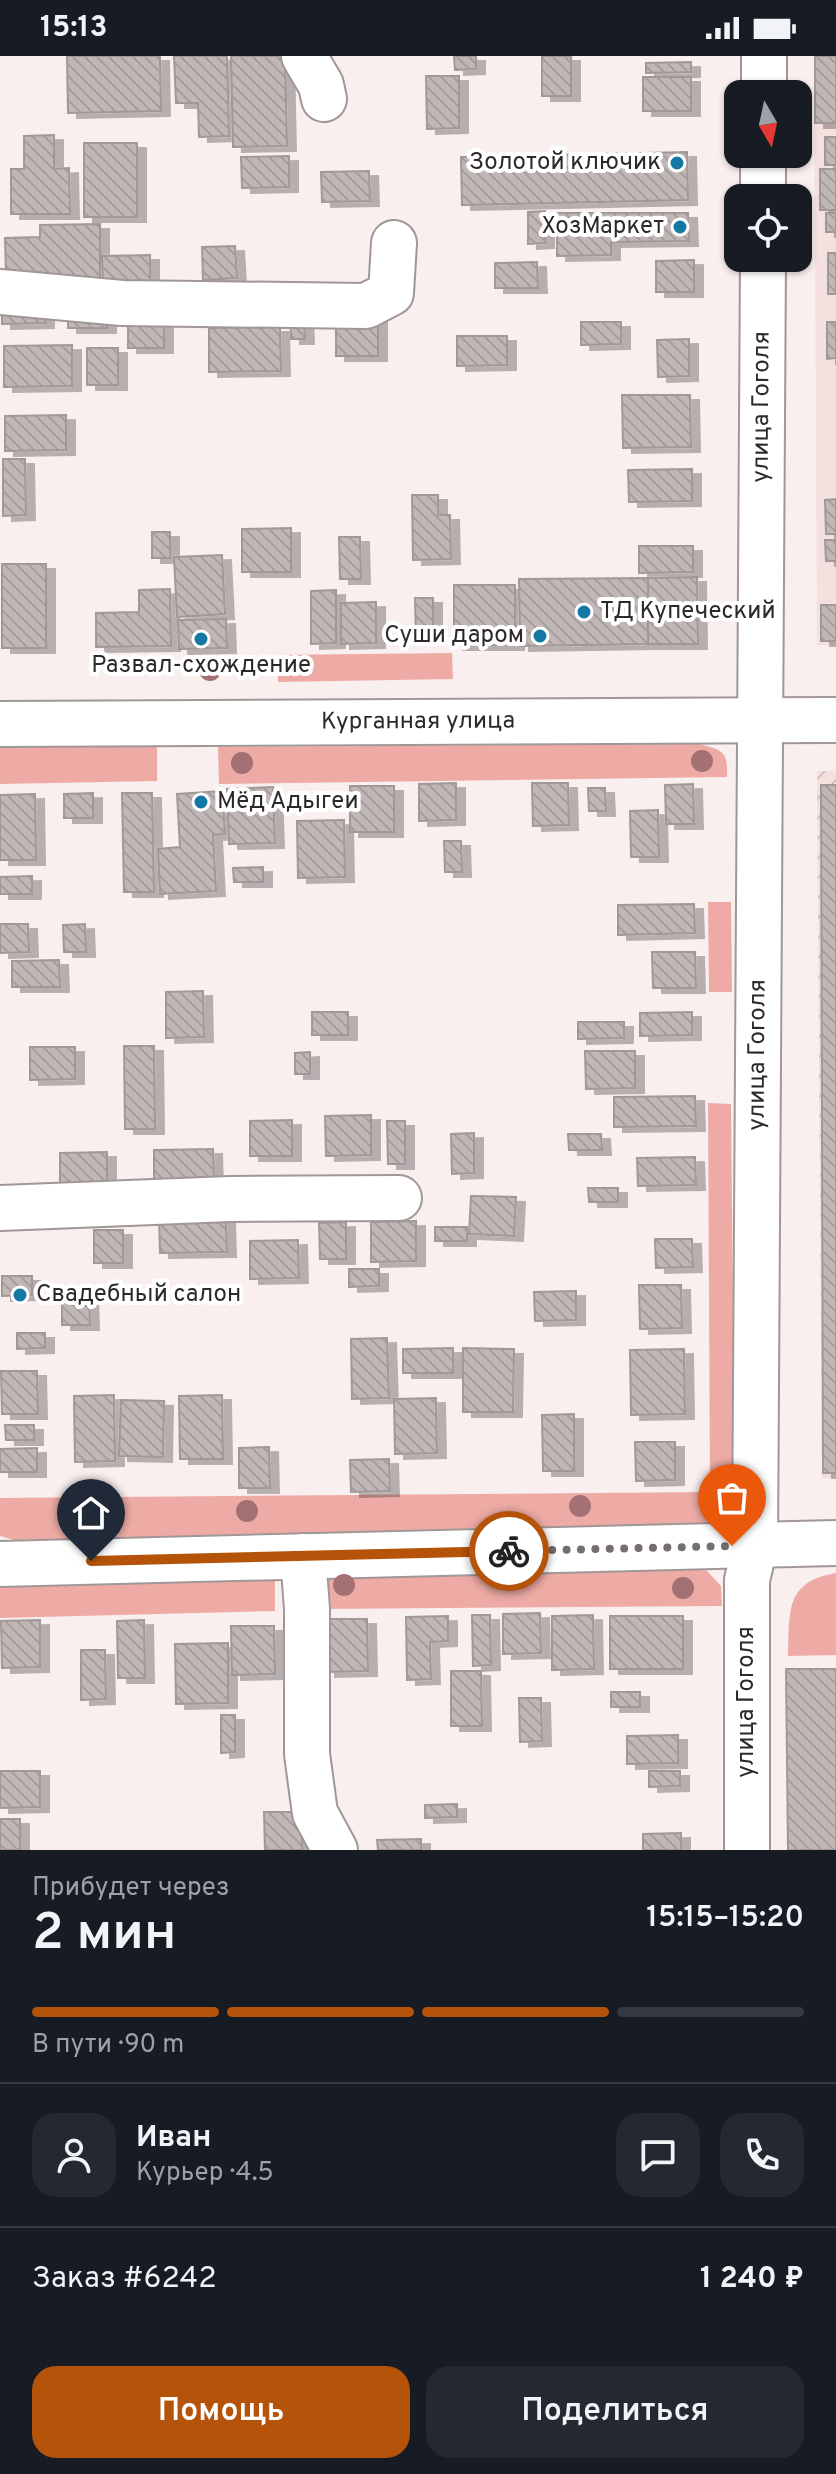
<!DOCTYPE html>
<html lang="ru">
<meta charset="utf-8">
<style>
:root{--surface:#171b24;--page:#242831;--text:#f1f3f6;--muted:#9ea1a6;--line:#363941;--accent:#b45309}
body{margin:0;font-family:Overpass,sans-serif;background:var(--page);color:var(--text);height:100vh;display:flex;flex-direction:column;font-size:30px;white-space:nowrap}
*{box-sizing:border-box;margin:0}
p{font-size:26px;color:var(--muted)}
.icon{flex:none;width:44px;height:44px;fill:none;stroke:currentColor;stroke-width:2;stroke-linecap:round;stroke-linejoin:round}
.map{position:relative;height:1794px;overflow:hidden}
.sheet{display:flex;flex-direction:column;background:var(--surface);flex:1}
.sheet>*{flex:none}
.needle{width:52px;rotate:171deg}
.tools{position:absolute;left:724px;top:24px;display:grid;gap:16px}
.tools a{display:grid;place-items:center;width:88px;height:88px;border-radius:16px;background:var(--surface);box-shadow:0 2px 6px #0004;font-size:40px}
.pin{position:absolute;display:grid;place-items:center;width:68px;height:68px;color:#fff;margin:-82px -34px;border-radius:50% 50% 50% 0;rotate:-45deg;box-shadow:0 0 8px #0007}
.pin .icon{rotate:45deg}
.courier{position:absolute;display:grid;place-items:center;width:80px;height:80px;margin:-40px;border:6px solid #b45309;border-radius:50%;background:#fff;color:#222;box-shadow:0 2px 10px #0007}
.summary em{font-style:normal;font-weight:600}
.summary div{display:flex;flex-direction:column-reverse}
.summary{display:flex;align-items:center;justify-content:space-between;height:136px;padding:0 32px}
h1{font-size:52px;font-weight:600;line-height:60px}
.bar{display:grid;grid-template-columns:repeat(4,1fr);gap:12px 8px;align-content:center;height:96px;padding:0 32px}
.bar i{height:10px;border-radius:6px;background:var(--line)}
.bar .current{background:var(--accent)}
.bar p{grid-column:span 4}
.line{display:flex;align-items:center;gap:20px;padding:0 32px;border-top:2px solid var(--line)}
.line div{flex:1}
.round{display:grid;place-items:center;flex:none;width:84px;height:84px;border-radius:24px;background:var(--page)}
.cta{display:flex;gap:16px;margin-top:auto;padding:16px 32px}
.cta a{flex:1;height:92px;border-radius:24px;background:var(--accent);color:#fff;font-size:32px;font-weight:600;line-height:92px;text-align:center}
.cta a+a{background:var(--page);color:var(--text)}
.status{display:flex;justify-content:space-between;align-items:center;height:56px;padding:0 40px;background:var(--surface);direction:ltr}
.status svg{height:22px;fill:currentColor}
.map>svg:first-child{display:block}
</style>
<div class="status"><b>15:13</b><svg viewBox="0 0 49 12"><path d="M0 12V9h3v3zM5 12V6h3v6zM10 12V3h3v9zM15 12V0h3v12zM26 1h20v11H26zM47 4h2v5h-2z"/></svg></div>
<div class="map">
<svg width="836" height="1794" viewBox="0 0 836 1794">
<defs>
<pattern id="industrial-furrows" width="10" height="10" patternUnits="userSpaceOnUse" patternTransform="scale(2)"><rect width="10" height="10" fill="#f4e1df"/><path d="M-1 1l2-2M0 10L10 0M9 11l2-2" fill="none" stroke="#d2c1bf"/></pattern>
<pattern id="building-back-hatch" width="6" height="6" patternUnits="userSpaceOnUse" patternTransform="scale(2)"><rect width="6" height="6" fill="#c1b7b7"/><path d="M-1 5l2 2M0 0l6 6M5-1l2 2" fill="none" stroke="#a69d9d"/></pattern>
<filter id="shadow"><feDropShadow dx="9" dy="5" stdDeviation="0" flood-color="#0004"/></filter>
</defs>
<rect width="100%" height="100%" fill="#f9efee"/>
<polygon fill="#f4e1df" points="814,0 836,0 836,589 817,589"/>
<polygon fill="url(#industrial-furrows)" points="817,715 836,715 836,1422 822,1422"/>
<g fill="#eeaba5">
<polygon points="452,597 453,623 278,626 277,599"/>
<path d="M699,688C723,694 728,695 727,721L219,728L218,691Z"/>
<polygon points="157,689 157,725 0,728 0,693 2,691"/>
<polygon points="708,846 731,846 732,936 709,936"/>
<polygon points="708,1047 731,1048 735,1461 720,1471 14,1484 0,1480 0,1442 710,1436"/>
<polygon points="695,1510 707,1515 721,1530 722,1550 319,1553 317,1514"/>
<polygon points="275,1515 275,1555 0,1562 0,1525"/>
<path d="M836,1517V1599L788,1600C790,1556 784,1526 836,1517Z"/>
</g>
<g fill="url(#building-back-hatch)" stroke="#a19897" stroke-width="2" filter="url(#shadow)">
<polygon points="67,0 160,0 161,55 68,57"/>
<polygon points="174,0 227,0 229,80 199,81 198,47 176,47"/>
<polygon points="231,0 285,0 287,90 233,91"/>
<polygon points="454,0 476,0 476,13 455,14"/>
<rect x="542" y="0" width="29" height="40"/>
<rect x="815" y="0" width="21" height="67"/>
<polygon points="691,6 691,16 646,17 646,7"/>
<polygon points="426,20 459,20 459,72 427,73"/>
<rect x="643" y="21" width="48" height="34"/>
<polygon points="54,79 54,113 69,112 70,158 11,158 11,113 24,113 24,80"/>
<rect x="825" y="81" width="11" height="28"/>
<rect x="84" y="87" width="53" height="74"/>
<polygon points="687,96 688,144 462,149 461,101"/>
<polygon points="289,100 289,131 242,132 241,101"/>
<rect x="820" y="113" width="16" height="41"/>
<polygon points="369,115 370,145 322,146 321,116"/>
<polygon points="545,155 545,187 528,188 528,156"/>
<polygon points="557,157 688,157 689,185 611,186 611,199 557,200"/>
<rect x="826" y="157" width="10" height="19"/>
<polygon points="100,168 100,222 40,223 40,216 6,217 5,182 40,181 40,169"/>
<polygon points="235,190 237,222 203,224 202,191"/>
<rect x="828" y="197" width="8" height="41"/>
<polygon points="150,199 150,229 103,230 102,200"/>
<polygon points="694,204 694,236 656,236 656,205"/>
<polygon points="537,206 538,232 495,232 495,207"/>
<polygon points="2,254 45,254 45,267 2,268"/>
<polygon points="107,258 107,272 68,272 68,259"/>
<polygon points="290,258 304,258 305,283 291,283"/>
<polygon points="164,261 164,292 128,292 128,262"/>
<rect x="336" y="261" width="42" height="39"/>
<polygon points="581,266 621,266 621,288 581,289"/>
<polygon points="827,266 836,266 836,302 827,303"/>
<polygon points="280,271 281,315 209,316 209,272"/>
<polygon points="457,280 507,280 507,309 457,310"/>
<polygon points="689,283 689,320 658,321 657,284"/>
<polygon points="72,289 72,330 4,331 4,290"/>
<rect x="87" y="292" width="31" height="37"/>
<polygon points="622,339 690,339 691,391 623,392"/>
<polygon points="66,359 66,394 5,395 5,360"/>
<polygon points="3,403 25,403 26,459 3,460"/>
<polygon points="692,413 692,445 629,446 628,414"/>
<polygon points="412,439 438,439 438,459 450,459 451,503 413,504"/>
<polygon points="836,443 836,478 826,478 825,444"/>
<polygon points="291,472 291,516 242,516 242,473"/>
<rect x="152" y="476" width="18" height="26"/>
<polygon points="339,481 360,481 361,523 340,523"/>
<polygon points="825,484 836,484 836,505 826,505"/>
<polygon points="639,490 693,490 693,516 639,517"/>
<polygon points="222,499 225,558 177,561 174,501"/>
<rect x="2" y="508" width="44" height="84"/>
<polygon points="697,521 698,588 648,588 648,522"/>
<polygon points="648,522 648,588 520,590 519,523"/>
<rect x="454" y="529" width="61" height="60"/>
<polygon points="170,533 171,590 96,591 96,557 139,556 139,534"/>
<polygon points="336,534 336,587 311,588 311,535"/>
<polygon points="415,542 433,542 433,583 416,583"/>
<polygon points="376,546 376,587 341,588 341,547"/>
<rect x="821" y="549" width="15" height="36"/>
<polygon points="226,563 227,592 179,593 178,564"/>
<polygon points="456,727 456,764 419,765 419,728"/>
<polygon points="532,727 568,727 569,769 533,770"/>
<polygon points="693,728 694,768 666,768 665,729"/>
<polygon points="821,729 836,729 836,1417 823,1417"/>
<rect x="350" y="730" width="44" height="46"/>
<polygon points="273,731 275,787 229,788 227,733"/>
<polygon points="588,732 605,732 606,755 589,755"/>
<polygon points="222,735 225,778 213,779 216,835 160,838 158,793 180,791 177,738"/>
<polygon points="93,737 93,762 64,762 64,738"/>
<polygon points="122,737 152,737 154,836 124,836"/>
<polygon points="35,738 36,804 0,804 0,739"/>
<polygon points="658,754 659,801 631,801 630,755"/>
<polygon points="344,764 345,821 298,822 297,765"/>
<polygon points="444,785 461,785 462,816 445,816"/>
<polygon points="263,811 263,826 234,826 233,812"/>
<polygon points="32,820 32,838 0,838 0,821"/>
<polygon points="694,848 695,877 618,879 618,849"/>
<polygon points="0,868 28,868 29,896 0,897"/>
<polygon points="85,868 86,896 64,896 63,869"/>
<polygon points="652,896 695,896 696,932 653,932"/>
<polygon points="59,904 60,931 12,931 12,905"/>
<polygon points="203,935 204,981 166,982 166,936"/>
<rect x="312" y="956" width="36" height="23"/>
<polygon points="692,956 692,979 640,980 640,957"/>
<polygon points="578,966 624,966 624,982 578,983"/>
<polygon points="124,990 154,990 155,1073 125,1073"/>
<polygon points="30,991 75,991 75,1023 30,1024"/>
<polygon points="585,995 635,995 635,1032 586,1033"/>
<polygon points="310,996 310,1018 295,1018 295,997"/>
<polygon points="695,1040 696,1070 614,1071 614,1041"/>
<polygon points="371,1059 371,1099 326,1100 325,1060"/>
<polygon points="292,1064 292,1100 250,1100 250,1065"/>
<polygon points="387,1065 405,1065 405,1108 388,1108"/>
<polygon points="474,1077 474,1117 452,1118 451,1078"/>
<polygon points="568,1078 601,1078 602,1094 569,1094"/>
<polygon points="213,1093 214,1125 154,1125 154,1094"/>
<polygon points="107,1096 107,1129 60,1130 60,1097"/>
<polygon points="695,1101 696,1129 638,1130 637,1102"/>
<polygon points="588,1132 618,1132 618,1146 589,1146"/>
<polygon points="471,1140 516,1141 514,1180 469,1178"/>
<polygon points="226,1162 227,1196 160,1197 159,1163"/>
<polygon points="416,1165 416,1205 371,1206 371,1166"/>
<polygon points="346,1166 346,1203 320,1203 319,1167"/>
<rect x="435" y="1171" width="32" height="14"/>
<rect x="94" y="1174" width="29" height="33"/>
<polygon points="655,1183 692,1183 693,1211 656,1212"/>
<polygon points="298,1184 299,1222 250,1223 250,1185"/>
<polygon points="349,1213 379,1213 379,1230 349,1231"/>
<polygon points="2,1220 32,1220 32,1239 2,1240"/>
<polygon points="639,1229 681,1229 682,1272 640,1273"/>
<polygon points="62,1234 89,1234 90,1269 62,1269"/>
<polygon points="576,1235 576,1264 535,1265 534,1236"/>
<polygon points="17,1277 45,1277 45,1292 17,1293"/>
<polygon points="387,1282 389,1342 352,1343 351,1283"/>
<polygon points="453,1292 453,1317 403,1317 403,1293"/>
<polygon points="463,1292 514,1293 513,1356 463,1356"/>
<polygon points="684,1293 685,1358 631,1359 630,1294"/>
<polygon points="1,1315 37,1315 38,1358 2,1358"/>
<polygon points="114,1339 115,1405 75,1406 74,1340"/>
<polygon points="222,1339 223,1403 180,1403 179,1340"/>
<polygon points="436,1342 437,1397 395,1398 394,1343"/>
<polygon points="121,1344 164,1345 163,1401 119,1400"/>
<polygon points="574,1358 574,1415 543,1415 542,1359"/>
<polygon points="5,1369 34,1369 34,1384 6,1384"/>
<polygon points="635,1386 675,1386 675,1424 636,1425"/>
<polygon points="269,1391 270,1432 239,1432 239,1392"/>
<polygon points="37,1392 37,1416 0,1416 0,1393"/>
<polygon points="389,1403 390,1435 351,1436 350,1404"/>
<polygon points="540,1557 541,1597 503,1598 503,1558"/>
<polygon points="472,1559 490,1559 491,1609 473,1610"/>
<polygon points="593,1559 594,1613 552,1614 552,1560"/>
<polygon points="448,1560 448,1585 430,1586 431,1623 407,1624 406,1561"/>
<rect x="610" y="1560" width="73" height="53"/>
<polygon points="325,1563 367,1563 368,1615 326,1616"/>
<polygon points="40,1564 40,1611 2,1612 1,1565"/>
<polygon points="144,1564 145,1622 118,1622 117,1565"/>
<polygon points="231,1570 274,1570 275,1618 232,1619"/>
<polygon points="228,1587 228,1647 176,1648 175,1588"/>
<polygon points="81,1594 105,1594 106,1643 81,1644"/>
<polygon points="786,1613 836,1613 836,1794 788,1794"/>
<polygon points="451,1615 481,1615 482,1670 451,1670"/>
<rect x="611" y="1636" width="29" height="15"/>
<polygon points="519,1642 541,1642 542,1685 520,1686"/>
<polygon points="221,1659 235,1659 235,1696 221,1697"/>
<polygon points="678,1679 678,1707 627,1708 627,1680"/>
<polygon points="0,1715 40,1715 40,1751 0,1752"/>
<polygon points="649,1715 680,1715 680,1730 649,1731"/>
<polygon points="457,1748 457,1761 425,1762 425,1749"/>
<polygon points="264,1756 302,1756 302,1794 265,1794"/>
<rect x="0" y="1763" width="20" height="31"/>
<polygon points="681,1777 681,1794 643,1794 643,1778"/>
<polygon points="421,1783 421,1794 378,1794 377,1784"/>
</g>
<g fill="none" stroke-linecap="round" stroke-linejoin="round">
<g stroke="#a09796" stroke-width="48">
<g id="minor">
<polyline points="304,0 321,29 324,43"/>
<polyline points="764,38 764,0"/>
<polyline points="763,142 763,98"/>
<polyline points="0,236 122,247 366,250 391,237 394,187"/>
<path id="s1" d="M0,668L836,664"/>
<polyline points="0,1152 230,1143 399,1142"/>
<polyline points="303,1500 307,1553 307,1698 315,1757 335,1794"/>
<polyline points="0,1508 836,1487"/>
<path id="s2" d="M747,1794V1524L755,1490L763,202"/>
</g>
</g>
<use href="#minor" stroke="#fff" stroke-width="44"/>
</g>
<g fill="#a37073">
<circle cx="210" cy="614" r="11"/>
<circle cx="702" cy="705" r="11"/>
<circle cx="242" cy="707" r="11"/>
<circle cx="580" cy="1450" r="11"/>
<circle cx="247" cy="1455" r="11"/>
<circle cx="344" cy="1529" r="11"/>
<circle cx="683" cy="1532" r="11"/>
</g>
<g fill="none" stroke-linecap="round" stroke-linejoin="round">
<polyline stroke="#746e6e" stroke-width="8" stroke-dasharray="0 14.4" points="509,1495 732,1490"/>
<polyline stroke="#b45309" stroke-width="10" points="91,1505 509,1495"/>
</g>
<g fill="#1378a4" stroke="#fff" stroke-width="3">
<circle cx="677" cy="107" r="8"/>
<circle cx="680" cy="171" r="8"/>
<circle cx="584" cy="556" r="8"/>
<circle cx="540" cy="580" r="8"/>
<circle cx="201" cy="583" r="8"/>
<circle cx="201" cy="746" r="8"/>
<circle cx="20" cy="1239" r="8"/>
</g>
<g text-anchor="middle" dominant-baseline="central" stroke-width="8" stroke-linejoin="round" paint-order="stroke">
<g font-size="24" fill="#2d2929" stroke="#fff" text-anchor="end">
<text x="661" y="107">Золотой ключик</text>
<text x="664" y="171">ХозМаркет</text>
<text x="600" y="556" text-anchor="start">ТД Купеческий</text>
<text x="524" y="580">Суши даром</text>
<text x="201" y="610" text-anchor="middle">Развал-схождение</text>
<text x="217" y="746" text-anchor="start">Мёд Адыгеи</text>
<text x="36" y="1239" text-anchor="start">Свадебный салон</text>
</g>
<g font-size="24" fill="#2d2929" stroke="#fff">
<text stroke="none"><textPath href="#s2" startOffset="1444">улица Гоголя</textPath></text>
<text stroke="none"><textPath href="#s1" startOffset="418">Курганная улица</textPath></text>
<text stroke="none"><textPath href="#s2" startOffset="796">улица Гоголя</textPath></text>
<text transform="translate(747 1646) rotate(-90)">улица Гоголя</text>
</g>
</g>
</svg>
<div class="tools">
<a><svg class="needle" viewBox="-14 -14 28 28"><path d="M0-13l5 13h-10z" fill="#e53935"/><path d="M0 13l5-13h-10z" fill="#9ea1a6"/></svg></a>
<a><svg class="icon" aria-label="locate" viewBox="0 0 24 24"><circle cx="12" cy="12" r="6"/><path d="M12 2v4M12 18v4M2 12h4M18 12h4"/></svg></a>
</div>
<div class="pin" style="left:732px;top:1490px;background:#ea580c"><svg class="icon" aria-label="bag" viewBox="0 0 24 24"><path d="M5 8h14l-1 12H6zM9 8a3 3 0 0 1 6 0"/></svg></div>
<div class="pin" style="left:91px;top:1505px;background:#1f2937"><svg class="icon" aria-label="home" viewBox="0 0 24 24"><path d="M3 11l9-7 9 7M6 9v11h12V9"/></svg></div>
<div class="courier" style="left:509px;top:1495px"><svg class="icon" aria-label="bike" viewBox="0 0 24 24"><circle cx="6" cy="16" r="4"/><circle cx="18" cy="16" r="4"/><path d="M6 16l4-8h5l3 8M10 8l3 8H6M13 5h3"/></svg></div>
</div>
<section class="sheet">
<div class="summary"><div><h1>2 мин</h1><p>Прибудет через</p></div><em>15:15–15:20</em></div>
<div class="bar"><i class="current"></i><i class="current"></i><i class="current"></i><i></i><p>В пути · 90 m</p></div>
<div class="line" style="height:144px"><a class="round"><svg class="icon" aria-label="person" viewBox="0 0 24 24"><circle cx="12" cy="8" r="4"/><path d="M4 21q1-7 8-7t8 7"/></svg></a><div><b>Иван</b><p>Курьер · 4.5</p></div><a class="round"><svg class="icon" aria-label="chat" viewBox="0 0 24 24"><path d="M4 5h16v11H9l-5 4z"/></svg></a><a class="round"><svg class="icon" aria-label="phone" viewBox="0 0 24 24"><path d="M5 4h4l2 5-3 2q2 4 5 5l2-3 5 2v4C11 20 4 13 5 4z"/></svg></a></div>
<div class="line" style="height:104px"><div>Заказ #6242</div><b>1 240 ₽</b></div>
<div class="cta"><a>Помощь</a><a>Поделиться</a></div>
</section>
